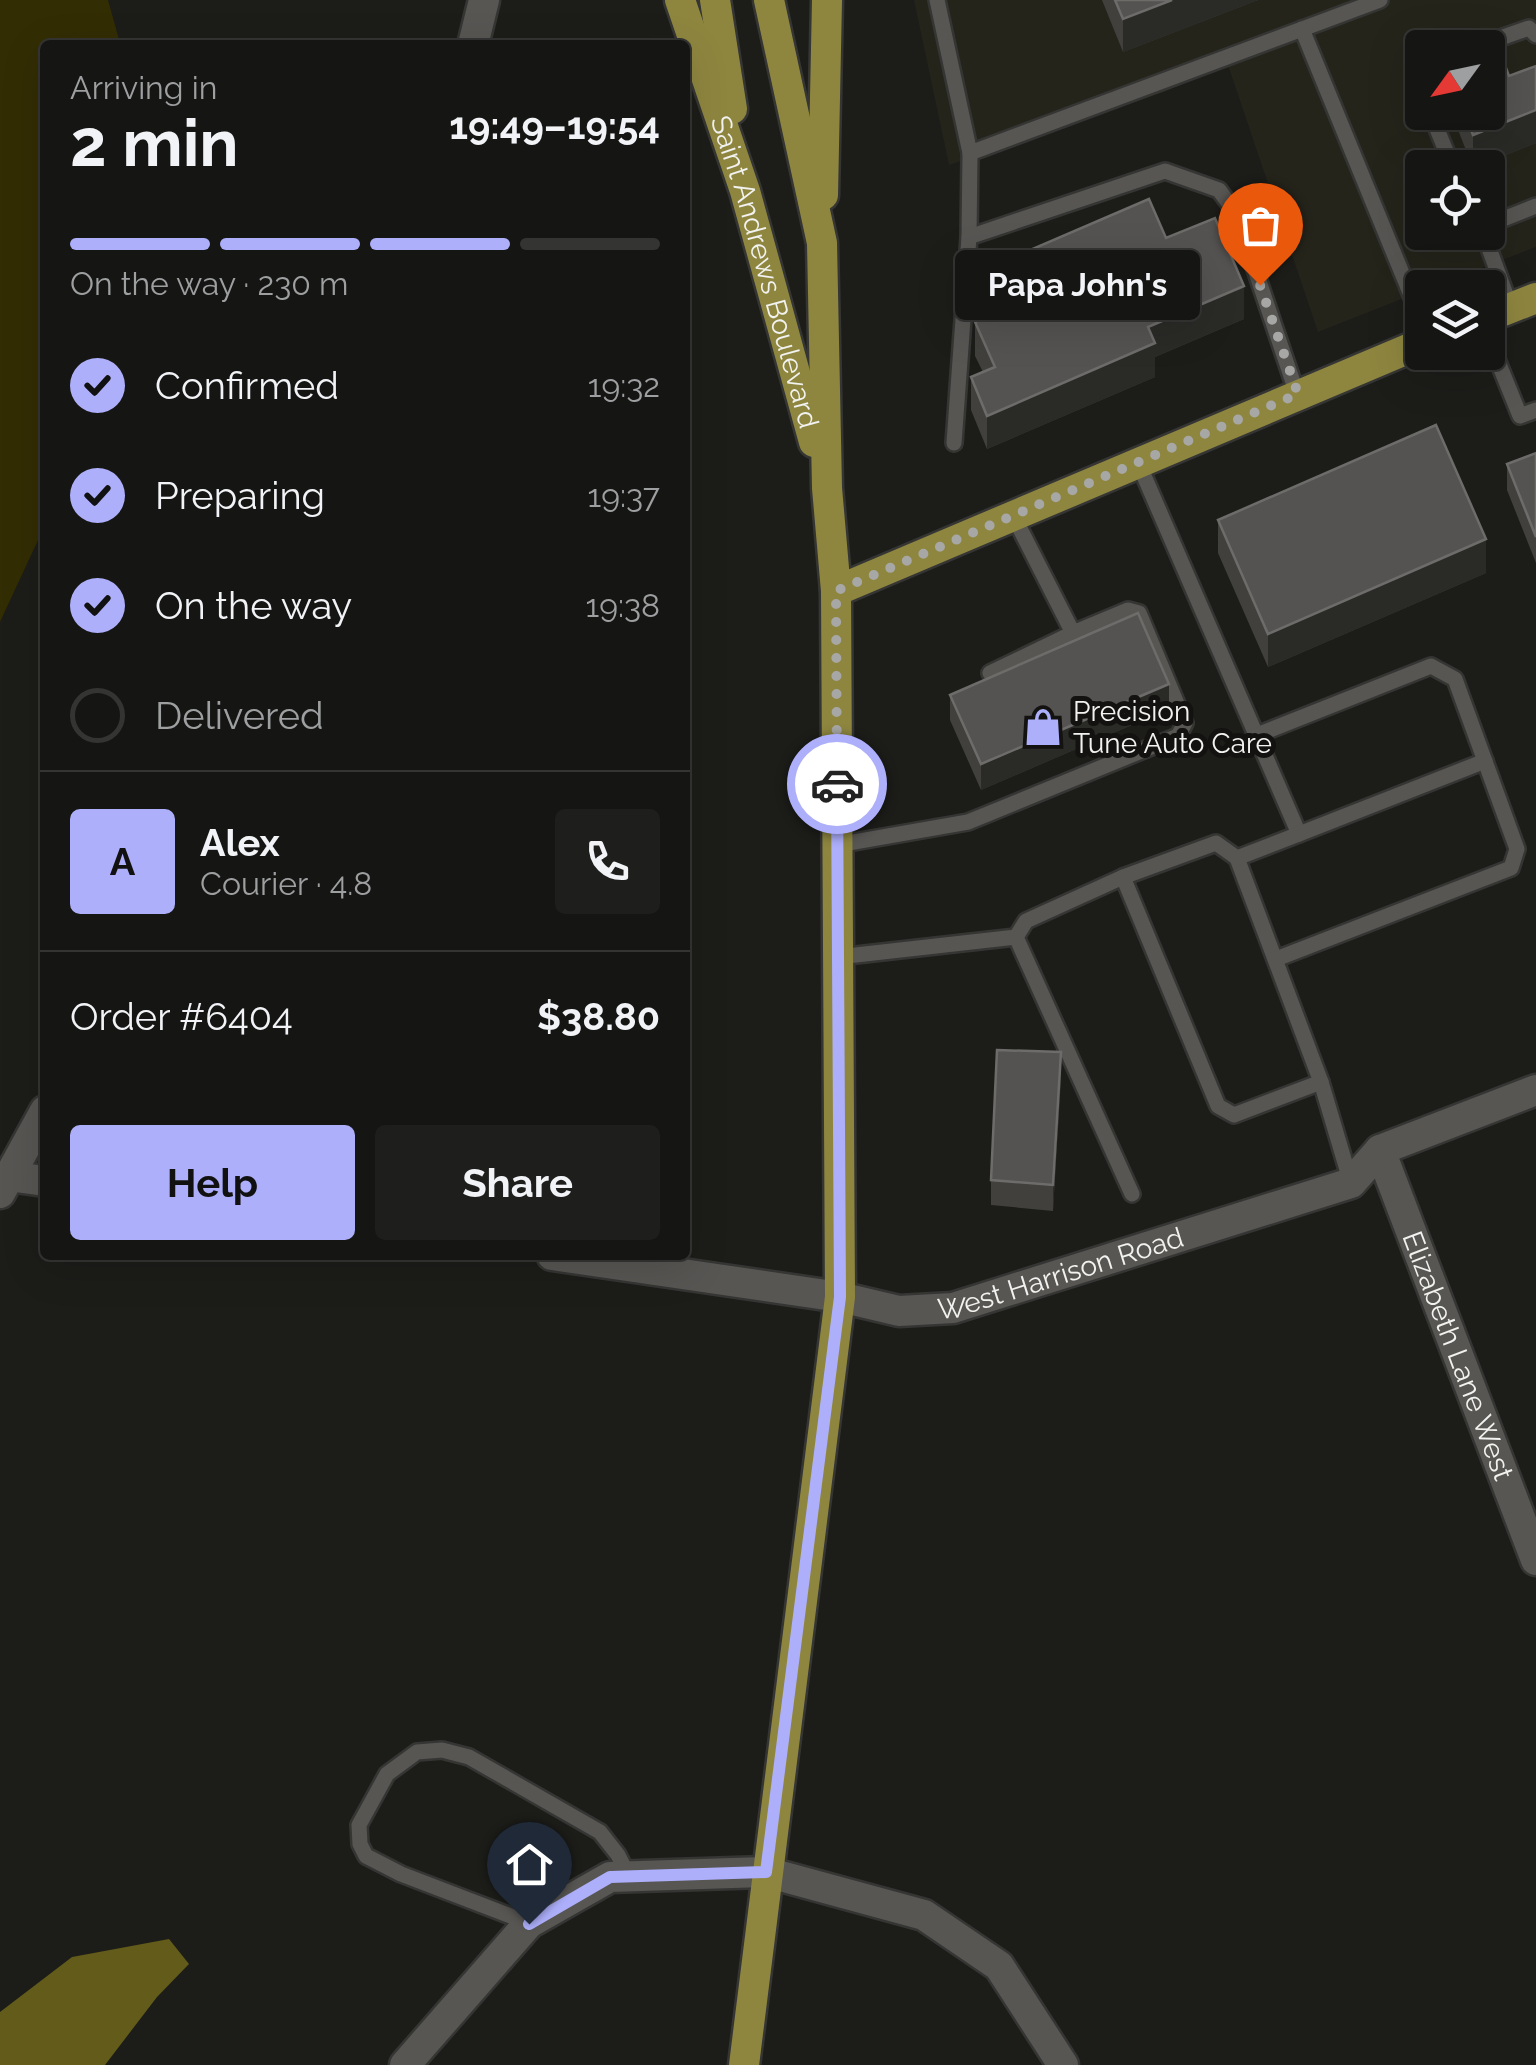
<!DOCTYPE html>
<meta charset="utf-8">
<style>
:root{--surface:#151513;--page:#1e1e1c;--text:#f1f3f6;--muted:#9d9fa0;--line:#343433;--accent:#adaffb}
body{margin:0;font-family:Raleway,sans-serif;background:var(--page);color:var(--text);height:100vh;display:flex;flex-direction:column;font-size:38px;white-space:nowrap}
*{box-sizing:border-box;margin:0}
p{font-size:32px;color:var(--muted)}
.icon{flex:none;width:55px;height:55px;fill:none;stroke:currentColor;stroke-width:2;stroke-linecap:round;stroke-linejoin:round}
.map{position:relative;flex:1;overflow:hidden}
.panel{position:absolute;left:40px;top:40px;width:650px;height:1220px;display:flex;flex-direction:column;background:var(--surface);border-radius:10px;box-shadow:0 10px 40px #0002,0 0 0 2px var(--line)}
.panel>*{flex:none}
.needle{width:65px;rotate:237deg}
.tools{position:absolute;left:1405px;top:30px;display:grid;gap:20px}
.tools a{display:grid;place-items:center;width:100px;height:100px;border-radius:10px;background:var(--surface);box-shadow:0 10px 40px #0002,0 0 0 2px var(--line);font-size:50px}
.pin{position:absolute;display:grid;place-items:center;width:85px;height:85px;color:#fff;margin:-102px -42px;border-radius:50% 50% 50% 0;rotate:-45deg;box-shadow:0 0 10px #0007}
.pin .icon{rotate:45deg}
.courier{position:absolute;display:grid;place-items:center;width:100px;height:100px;margin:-50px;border:8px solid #adaffb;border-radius:50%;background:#fff;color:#222;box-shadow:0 2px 12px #0007}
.bubble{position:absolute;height:70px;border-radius:10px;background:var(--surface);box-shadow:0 10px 40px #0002,0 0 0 2px var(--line);font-size:32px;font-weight:700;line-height:70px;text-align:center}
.summary em{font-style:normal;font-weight:700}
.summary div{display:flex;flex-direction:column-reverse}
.summary{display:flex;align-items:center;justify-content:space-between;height:170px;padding:0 30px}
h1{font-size:65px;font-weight:700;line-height:75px}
.bar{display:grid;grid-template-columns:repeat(4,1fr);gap:15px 10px;align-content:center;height:120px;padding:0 30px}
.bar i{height:12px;border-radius:8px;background:var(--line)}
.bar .selected{background:var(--accent)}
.bar p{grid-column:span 4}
.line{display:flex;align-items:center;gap:25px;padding:0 30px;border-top:2px solid var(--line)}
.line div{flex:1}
.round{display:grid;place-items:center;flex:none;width:105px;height:105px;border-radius:10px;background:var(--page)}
ol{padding:0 30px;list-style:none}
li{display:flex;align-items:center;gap:30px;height:110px}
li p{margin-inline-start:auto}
li .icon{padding:10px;border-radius:50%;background:var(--accent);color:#111;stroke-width:4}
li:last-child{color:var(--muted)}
li i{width:55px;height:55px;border:5px solid var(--line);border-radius:50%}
.primary-button{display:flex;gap:20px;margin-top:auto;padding:20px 30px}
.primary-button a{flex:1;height:115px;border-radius:10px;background:var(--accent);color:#111;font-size:40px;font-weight:700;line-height:115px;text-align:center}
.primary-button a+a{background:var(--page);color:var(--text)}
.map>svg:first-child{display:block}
</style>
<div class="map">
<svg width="1536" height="2065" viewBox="0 0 1536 2065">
<rect width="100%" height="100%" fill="#1c1c19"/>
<path fill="#25241b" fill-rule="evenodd" d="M914,0H1536V247L1432,287L1422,288V291L1318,332L1228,65L1164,92L949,165ZM1422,48H1488V112H1422ZM1422,168H1488V232H1422Z"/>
<polygon fill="#322d03" points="0,0 108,0 120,43 45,45 45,525 0,622"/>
<polygon fill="#625b19" points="169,1939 189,1964 157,1997 105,2065 0,2065 0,2012 72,1957"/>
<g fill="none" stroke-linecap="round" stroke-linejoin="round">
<g stroke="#353534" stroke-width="20">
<g id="service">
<polyline points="937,0 970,153 1380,0"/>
<polyline points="1302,29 1422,322"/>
<polyline points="1472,48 1529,28 1536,35"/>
<polyline points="1422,89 1422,96"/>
<polyline points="1430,112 1453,168"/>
<polyline points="1488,225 1536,206"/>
<polyline points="1483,232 1511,308"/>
<polyline points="969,237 970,153"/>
<polyline points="1488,337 1520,416 1536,410"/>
<polyline points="954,443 969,237 1165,171 1219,190 1236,213 1297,394"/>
<polyline points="1138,462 1299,834 1237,858 1321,1082 1351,1183"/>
<polyline points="990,673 1073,633"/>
<polyline points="1257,735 1431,666 1455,679 1517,849 1511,868 1276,959"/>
<polyline points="1299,834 1485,761"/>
<polyline points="837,845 968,822 1178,736 1185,723 1139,613 1128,610 1073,633 1013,515"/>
<polyline points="1123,877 1216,843 1237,858"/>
<polyline points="838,957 1016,937"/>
<polyline points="1132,1194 1016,937 1026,921 1123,877 1218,1106 1234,1115 1321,1082"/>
<polyline points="529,1923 401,1874 366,1856 360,1844 359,1825 387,1774 417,1752 442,1750 469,1757 600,1832 618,1855 629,1877"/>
</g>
</g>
<g stroke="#353534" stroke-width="35">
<g id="minor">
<polyline points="473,45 484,0"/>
<path id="s1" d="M1380,1150L1536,1560"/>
<polyline points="8,1176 45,1181"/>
<polyline points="0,1193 45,1111"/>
<path id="s2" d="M552,1255L840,1297L899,1311L953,1308L1351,1183L1380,1150L1536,1090"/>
<polyline points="405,2065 529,1923 610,1877 766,1872 924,1915 999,1966 1063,2065"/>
</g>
</g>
<g stroke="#353534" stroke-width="35">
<g id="primary">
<path id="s3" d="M680,0L745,191L814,442"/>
<polyline points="715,0 732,109"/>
<polyline points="823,195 827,0"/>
<polyline points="1488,317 1536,298"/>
<polyline points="836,591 1422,343"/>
<polyline points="744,2065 840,1297 836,591 827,488 822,243 769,0"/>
</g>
</g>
<use href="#service" stroke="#575653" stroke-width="15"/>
<use href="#minor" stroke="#575653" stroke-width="30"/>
<use href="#primary" stroke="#8e863f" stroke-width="30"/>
</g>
<g fill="#41403d">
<polygon points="1102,0 1258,0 1123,52"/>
<polygon points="1536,66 1536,143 1473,168 1451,112 1488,112 1509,76"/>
<polygon points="1166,238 1244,319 1155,357 1155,377 987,449 971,410 971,377 983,372 975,356 975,322 999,312 993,299 993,266"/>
<polygon points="1536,453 1536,563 1507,490 1507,464"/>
<polygon points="1218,520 1486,573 1268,667 1218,553"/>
<polygon points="950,695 1169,709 981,790 950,720"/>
<polygon points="1061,1078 1053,1211 991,1205 991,1180"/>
</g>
<g fill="#2a2a27">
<polygon points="1172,0 1258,0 1123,52 1123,19"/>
<polygon points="1536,110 1536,143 1473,168 1473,135"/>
<polygon points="1244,286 1244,319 1155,357 1155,377 987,449 987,416 1148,327"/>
<polygon points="1486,539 1486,573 1268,667 1268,634"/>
<polygon points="1169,684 1169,709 981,790 981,764"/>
<polygon points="1061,1052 1061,1078 1053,1211 1053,1185"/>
</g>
<g fill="#545351" stroke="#6d6c6a" stroke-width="2.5">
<polygon points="1115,0 1172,0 1123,19"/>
<polygon points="1494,36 1509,76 1536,66 1536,110 1473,135 1464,112 1488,112 1488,48 1464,48"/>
<polygon points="1149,199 1166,238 1215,218 1244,286 1148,327 1155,343 987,416 971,377 995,367 975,322 1011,307 993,266"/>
<polygon points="1436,425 1486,539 1268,634 1218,520"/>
<polygon points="1536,453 1536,537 1507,464"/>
<polygon points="1138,613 1169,684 981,764 950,695"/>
<polygon points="997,1050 1061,1052 1053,1185 991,1180"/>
</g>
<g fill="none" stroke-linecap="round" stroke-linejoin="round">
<polyline stroke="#a7a7a5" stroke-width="10" stroke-dasharray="0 18" points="837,784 836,591 1298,394 1260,285"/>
<polyline stroke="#adaffb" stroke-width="12" points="529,1924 610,1877 766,1872 840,1297 837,784"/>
</g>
<defs>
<g id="shop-bare" transform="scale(3)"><path d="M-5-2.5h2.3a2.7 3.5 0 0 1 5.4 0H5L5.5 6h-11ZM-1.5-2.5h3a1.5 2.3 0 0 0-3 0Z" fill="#adaffb" stroke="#131210" stroke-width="2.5" paint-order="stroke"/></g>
</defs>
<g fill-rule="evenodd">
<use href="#shop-bare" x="1043" y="727"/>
</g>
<g text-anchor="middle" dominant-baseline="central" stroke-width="10" stroke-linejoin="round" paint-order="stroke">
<g font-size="28" fill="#f2f2f0" stroke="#131210">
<text stroke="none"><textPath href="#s3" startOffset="285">Saint Andrews Boulevard</textPath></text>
<text stroke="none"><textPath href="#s2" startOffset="518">West Harrison Road</textPath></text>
<text stroke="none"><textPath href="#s1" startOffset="220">Elizabeth Lane West</textPath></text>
</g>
<g font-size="28" fill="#f2f2f0" stroke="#131210" text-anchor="start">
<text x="1073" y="711">Precision<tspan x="1073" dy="32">Tune Auto Care</tspan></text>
</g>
</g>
</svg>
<div class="tools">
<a><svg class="needle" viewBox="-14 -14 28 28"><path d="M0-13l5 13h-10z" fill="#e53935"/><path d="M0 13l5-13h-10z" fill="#9d9fa0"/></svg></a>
<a><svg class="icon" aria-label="locate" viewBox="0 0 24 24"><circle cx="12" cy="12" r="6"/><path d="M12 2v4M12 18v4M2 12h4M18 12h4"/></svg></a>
<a><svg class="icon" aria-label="layers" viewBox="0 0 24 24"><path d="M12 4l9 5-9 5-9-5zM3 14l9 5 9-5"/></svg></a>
</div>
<div class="pin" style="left:1260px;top:285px;background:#ea580c"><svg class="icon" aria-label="bag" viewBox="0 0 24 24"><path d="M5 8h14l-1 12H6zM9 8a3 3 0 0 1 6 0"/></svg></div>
<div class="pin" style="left:529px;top:1924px;background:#1f2937"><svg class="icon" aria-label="home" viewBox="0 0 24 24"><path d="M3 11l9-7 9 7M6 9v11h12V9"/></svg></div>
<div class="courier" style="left:837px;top:784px"><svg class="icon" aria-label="car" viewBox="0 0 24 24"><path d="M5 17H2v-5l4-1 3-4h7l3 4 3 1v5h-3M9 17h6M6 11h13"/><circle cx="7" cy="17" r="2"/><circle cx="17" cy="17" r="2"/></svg></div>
<div class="bubble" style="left:955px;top:250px;width:245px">Papa John's</div>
<section class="panel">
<div class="summary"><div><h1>2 min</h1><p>Arriving in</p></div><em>19:49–19:54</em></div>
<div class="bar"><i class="selected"></i><i class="selected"></i><i class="selected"></i><i></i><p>On the way · 230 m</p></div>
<ol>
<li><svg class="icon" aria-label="check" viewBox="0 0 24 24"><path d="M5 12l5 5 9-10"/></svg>Confirmed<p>19:32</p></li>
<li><svg class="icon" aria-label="check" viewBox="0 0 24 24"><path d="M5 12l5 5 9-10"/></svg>Preparing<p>19:37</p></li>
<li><svg class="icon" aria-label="check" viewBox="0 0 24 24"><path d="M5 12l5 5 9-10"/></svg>On the way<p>19:38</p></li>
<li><i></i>Delivered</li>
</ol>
<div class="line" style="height:180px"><b class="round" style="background:var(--accent);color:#111">A</b><div><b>Alex</b><p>Courier · 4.8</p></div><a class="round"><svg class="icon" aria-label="phone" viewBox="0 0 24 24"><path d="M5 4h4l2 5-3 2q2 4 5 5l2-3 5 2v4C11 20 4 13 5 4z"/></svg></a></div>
<div class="line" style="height:130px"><div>Order #6404</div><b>$38.80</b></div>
<div class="primary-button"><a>Help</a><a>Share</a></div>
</section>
</div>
